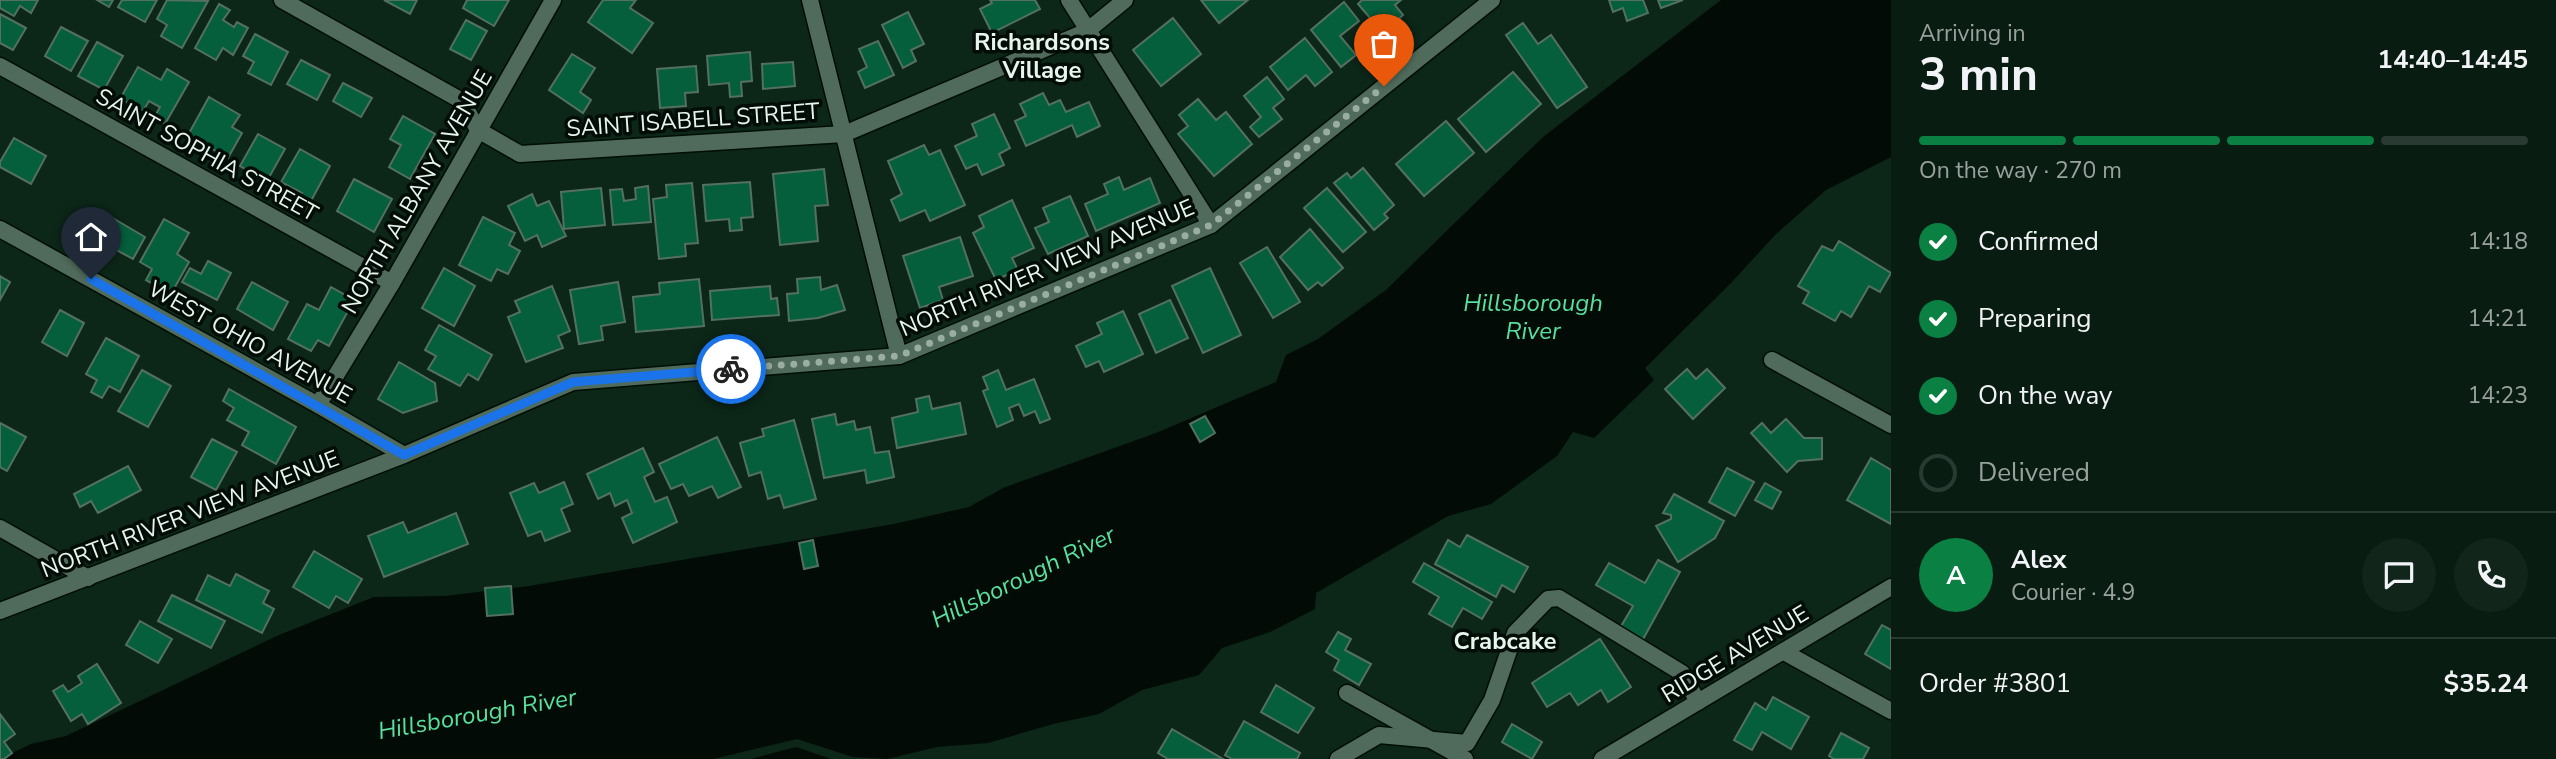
<!DOCTYPE html>
<meta charset="utf-8">
<style>
:root{--surface:#091c12;--page:#12251b;--text:#f1f3f6;--muted:#99a19f;--line:#293a32;--accent:#0b8043}
body{margin:0;font-family:"Nunito Sans",sans-serif;background:var(--page);color:var(--text);height:100vh;display:flex;flex-direction:column;font-size:26px;white-space:nowrap}
*{box-sizing:border-box;margin:0}
p{font-size:23px;color:var(--muted)}
.icon{flex:none;width:38px;height:38px;fill:none;stroke:currentColor;stroke-width:2;stroke-linecap:round;stroke-linejoin:round}
.map{position:relative;flex:1;overflow:hidden}
.details{display:flex;flex-direction:column;background:var(--surface);width:665px}
.details>*{flex:none}
.pin{position:absolute;display:grid;place-items:center;width:60px;height:60px;color:#fff;margin:-72px -30px;border-radius:50% 50% 50% 0;rotate:-45deg;box-shadow:0 0 7px #0007}
.pin .icon{rotate:45deg}
.courier{position:absolute;display:grid;place-items:center;width:70px;height:70px;margin:-35px;border:5px solid #1a73e8;border-radius:50%;background:#fff;color:#222;box-shadow:0 2px 9px #0007}
.summary em{font-style:normal;font-weight:700}
.summary div{display:flex;flex-direction:column-reverse}
.summary{display:flex;align-items:center;justify-content:space-between;height:119px;padding:0 28px}
h1{font-size:46px;font-weight:700;line-height:52px}
.bar{display:grid;grid-template-columns:repeat(4,1fr);gap:10px 7px;align-content:center;height:84px;padding:0 28px}
.bar i{height:9px;border-radius:5px;background:var(--line)}
.bar .on{background:var(--accent)}
.bar p{grid-column:span 4}
.line{display:flex;align-items:center;gap:18px;padding:0 28px;border-top:2px solid var(--line)}
.line div{flex:1}
.round{display:grid;place-items:center;flex:none;width:74px;height:74px;border-radius:37px;background:var(--page)}
ol{padding:0 28px;list-style:none}
li{display:flex;align-items:center;gap:21px;height:77px}
li p{margin-inline-start:auto}
li .icon{padding:7px;border-radius:50%;background:var(--accent);color:#fff;stroke-width:4}
li:last-child{color:var(--muted)}
li i{width:38px;height:38px;border:4px solid var(--line);border-radius:50%}
main{display:flex;flex:1;min-height:0}
.map>svg:first-child{display:block}
</style>
<main>
<div class="map">
<svg width="1891" height="759" viewBox="0 0 1891 759">
<rect width="100%" height="100%" fill="#0c2618"/>
<g fill="#020b06">
<polygon points="1721,0 1891,0 1891,157 1826,190 1776,234 1730,284 1645,368 1654,380 1594,438 1573,432 1557,456 1491,504 1448,516 1316,593 1315,609 1270,632 1222,648 1199,675 1142,690 1099,714 1053,724 988,743 937,747 887,759 853,757 797,739 713,759 0,759 31,744 66,736 279,635 374,597 445,596 529,586 894,524 969,507 1003,488 1156,433 1276,382 1286,355 1318,339 1386,290 1543,137"/>
<polygon points="796,747 831,759 751,759"/>
</g>
<g fill="#055f3c" stroke="#547060" stroke-width="2">
<polygon points="0,0 38,0 31,13 20,6 14,16 0,8"/>
<polygon points="97,0 113,0 109,7"/>
<polygon points="122,0 157,0 145,22 118,7"/>
<polygon points="167,0 208,1 182,48 161,36 167,25 157,19"/>
<polygon points="384,0 417,0 410,14"/>
<polygon points="467,0 509,0 494,26 463,8"/>
<polygon points="603,0 636,0 630,8 653,23 632,53 588,22"/>
<polygon points="990,0 1035,0 1040,9 992,33 980,9 992,3"/>
<polygon points="1201,0 1248,0 1219,23"/>
<polygon points="1362,0 1401,0 1395,5 1403,15 1383,33 1358,4"/>
<polygon points="1609,0 1643,0 1648,13 1627,21 1623,8 1613,12"/>
<polygon points="1658,0 1683,0 1661,8"/>
<polygon points="1344,2 1359,21 1340,36 1356,55 1341,67 1311,30"/>
<polygon points="219,4 230,10 223,20 234,27 237,22 248,28 233,55 223,48 216,60 195,48"/>
<polygon points="908,12 924,44 911,50 916,61 903,68 882,25"/>
<polygon points="0,14 26,28 13,50 0,43"/>
<polygon points="1173,18 1201,54 1161,86 1133,50"/>
<polygon points="466,20 487,31 471,60 450,49"/>
<polygon points="1523,23 1538,44 1551,35 1587,87 1557,108 1506,35"/>
<polygon points="61,27 88,41 71,71 45,56"/>
<polygon points="255,34 288,52 271,85 248,73 254,62 243,56"/>
<polygon points="1305,38 1332,72 1315,86 1306,75 1288,90 1270,67"/>
<polygon points="878,41 894,75 865,88 858,72 867,67 859,49"/>
<polygon points="97,42 123,56 104,90 78,76"/>
<polygon points="750,52 752,81 741,82 742,96 730,97 729,83 709,85 707,56"/>
<polygon points="572,54 595,68 580,92 591,100 583,113 549,90"/>
<polygon points="301,60 330,75 317,100 287,84"/>
<polygon points="793,62 795,86 763,89 762,64"/>
<polygon points="696,66 698,92 685,93 686,106 660,108 657,69"/>
<polygon points="138,67 161,80 167,69 189,82 165,124 154,118 160,107 149,101 143,111 120,99"/>
<polygon points="1513,72 1541,104 1486,152 1458,119"/>
<polygon points="1267,77 1284,99 1273,108 1282,119 1259,137 1250,127 1261,117 1244,96"/>
<polygon points="343,83 372,98 361,117 333,101"/>
<polygon points="1043,93 1049,105 1060,100 1066,112 1089,102 1100,126 1077,137 1072,125 1026,146 1015,121 1026,116 1020,104"/>
<polygon points="209,97 240,115 232,127 242,133 228,158 188,135"/>
<polygon points="1198,99 1216,120 1226,112 1252,144 1214,176 1178,134 1188,126 1179,115"/>
<polygon points="994,114 1010,148 999,154 1004,165 982,175 977,164 966,169 955,146 977,136 972,124"/>
<polygon points="403,116 435,134 410,179 389,167 401,145 390,139"/>
<polygon points="1446,121 1474,153 1424,196 1396,164"/>
<polygon points="258,134 285,149 267,181 240,166"/>
<polygon points="14,138 46,156 31,184 0,167 0,162"/>
<polygon points="924,145 929,155 940,150 965,205 930,221 925,210 900,221 891,200 902,194 888,161"/>
<polygon points="300,149 330,166 306,210 296,204 302,193 281,182"/>
<polygon points="1363,168 1394,205 1384,214 1388,218 1374,230 1334,183 1347,173 1351,178"/>
<polygon points="824,169 828,205 815,206 818,241 780,245 773,174"/>
<polygon points="1119,177 1124,190 1150,178 1160,203 1096,231 1085,204 1108,194 1104,184"/>
<polygon points="354,179 392,199 374,232 337,211"/>
<polygon points="750,182 753,217 741,218 742,230 730,231 729,219 706,221 703,185"/>
<polygon points="692,183 698,243 685,244 686,256 659,259 653,199 667,197 666,185"/>
<polygon points="648,186 651,222 613,225 610,190 622,189 624,201 636,199 635,188"/>
<polygon points="601,188 605,225 564,229 561,192"/>
<polygon points="1327,188 1366,232 1343,252 1304,208"/>
<polygon points="532,194 537,206 549,201 566,236 542,247 537,235 525,241 508,206"/>
<polygon points="1070,196 1088,236 1048,254 1035,228 1049,222 1043,208"/>
<polygon points="1012,200 1034,248 1012,258 1018,270 996,280 973,233 984,227 979,216"/>
<polygon points="111,217 145,237 133,259 98,240"/>
<polygon points="483,217 515,233 509,245 520,251 508,274 497,269 491,281 459,265"/>
<polygon points="164,219 189,233 177,254 189,262 171,294 146,280 152,269 140,262"/>
<polygon points="1310,229 1343,268 1322,286 1318,282 1308,290 1280,257"/>
<polygon points="960,237 973,276 939,287 943,300 920,308 903,256"/>
<polygon points="1839,241 1891,273 1880,292 1869,286 1851,317 1841,311 1835,321 1803,303 1809,292 1798,286 1822,246 1833,251"/>
<polygon points="1267,247 1300,302 1273,318 1240,263"/>
<polygon points="208,261 231,273 217,300 182,282 190,268 201,274"/>
<polygon points="444,268 475,286 454,326 422,308"/>
<polygon points="1210,268 1241,335 1203,353 1172,286"/>
<polygon points="0,276 10,282 0,300"/>
<polygon points="820,277 821,290 837,285 845,310 818,318 789,321 787,294 798,293 797,279"/>
<polygon points="699,279 704,326 636,332 633,297 660,294 659,283"/>
<polygon points="252,282 288,302 273,330 237,309"/>
<polygon points="618,282 625,322 601,326 603,340 579,344 570,290"/>
<polygon points="552,286 570,331 558,336 563,348 526,362 508,317 520,312 515,301"/>
<polygon points="770,286 771,299 777,298 779,315 712,320 710,291"/>
<polygon points="331,287 354,300 329,346 318,340 311,351 288,339 307,304 319,310"/>
<polygon points="1170,300 1188,338 1156,353 1139,314"/>
<polygon points="60,310 84,323 67,356 42,342"/>
<polygon points="1123,311 1143,354 1104,372 1099,361 1086,367 1076,346 1102,334 1097,323"/>
<polygon points="439,325 492,355 478,380 468,374 460,386 428,369 436,356 425,350"/>
<polygon points="106,338 139,356 120,392 109,386 102,398 91,392 97,380 86,374"/>
<polygon points="399,362 435,383 437,401 403,413 378,399"/>
<polygon points="1687,369 1696,379 1707,369 1725,388 1693,419 1665,389"/>
<polygon points="142,370 171,386 148,427 118,411"/>
<polygon points="998,370 1006,390 1034,379 1050,419 1040,423 1035,411 1024,416 1019,404 1009,408 1013,420 997,427 983,391 988,389 983,377"/>
<polygon points="229,389 296,427 276,464 242,445 249,432 227,420 234,408 223,401"/>
<polygon points="929,396 932,409 960,403 966,434 897,448 892,418 918,412 916,399"/>
<polygon points="835,414 837,425 854,421 856,430 870,427 875,453 889,451 894,477 867,483 865,470 824,478 812,419"/>
<polygon points="1205,416 1215,433 1200,442 1190,424"/>
<polygon points="1786,419 1804,438 1822,438 1822,459 1798,461 1787,472 1751,433 1762,423 1771,433"/>
<polygon points="794,420 816,499 784,508 780,495 768,499 761,472 749,476 740,443 764,436 762,429"/>
<polygon points="0,423 26,437 7,471 0,467"/>
<polygon points="717,437 741,487 718,498 712,486 689,496 683,484 671,489 659,464"/>
<polygon points="212,439 237,452 216,490 191,477"/>
<polygon points="643,448 654,472 644,477 655,502 667,497 677,522 633,543 622,518 632,513 627,500 615,506 610,493 598,499 587,474"/>
<polygon points="1871,458 1891,470 1891,524 1847,500"/>
<polygon points="128,466 141,490 98,513 91,501 80,507 74,494"/>
<polygon points="1727,468 1754,482 1735,516 1709,502"/>
<polygon points="564,482 573,504 561,509 570,531 545,541 541,531 528,536 510,493 534,483 539,493"/>
<polygon points="1765,483 1781,492 1772,509 1755,500"/>
<polygon points="1674,494 1724,521 1715,538 1678,562 1656,526 1671,519 1671,515 1663,513"/>
<polygon points="456,513 468,544 384,577 368,536 403,522 408,533"/>
<polygon points="1467,535 1528,567 1514,592 1502,585 1496,597 1435,564 1448,540 1460,547"/>
<polygon points="813,540 818,566 804,569 799,543"/>
<polygon points="314,551 362,579 348,603 336,596 329,608 293,587"/>
<polygon points="1658,560 1680,572 1642,641 1620,628 1633,606 1596,585 1609,563 1645,583"/>
<polygon points="1424,563 1492,602 1482,619 1463,608 1452,627 1429,614 1439,597 1413,582"/>
<polygon points="236,574 269,591 263,603 274,609 262,633 196,600 208,575 230,586"/>
<polygon points="511,586 513,614 487,616 485,588"/>
<polygon points="172,595 225,621 211,648 158,621"/>
<polygon points="140,621 172,639 158,663 126,645"/>
<polygon points="1882,625 1891,630 1891,669 1865,654"/>
<polygon points="1338,632 1351,639 1345,650 1371,664 1359,685 1334,670 1339,660 1326,652"/>
<polygon points="1600,639 1631,687 1608,702 1601,690 1578,705 1570,693 1547,707 1532,683"/>
<polygon points="97,664 121,703 88,724 82,714 71,721 53,691 63,685 68,692 82,683 78,676"/>
<polygon points="1276,685 1314,708 1298,733 1261,712"/>
<polygon points="1773,697 1809,717 1791,749 1762,732 1752,750 1734,740 1755,703 1766,710"/>
<polygon points="0,714 15,734 4,742 12,753 4,759 0,759"/>
<polygon points="1244,721 1300,753 1297,759 1232,759 1225,755"/>
<polygon points="1512,724 1542,742 1532,759 1502,742"/>
<polygon points="1172,729 1223,759 1168,759 1158,753"/>
<polygon points="1841,733 1869,748 1863,759 1834,759 1829,756"/>
</g>
<g fill="none" stroke-linecap="round" stroke-linejoin="round">
<g stroke="#000e04" stroke-width="19">
<g id="minor">
<polyline points="282,0 462,101 478,130 520,154 844,134 1087,31 1125,0"/>
<polyline points="810,0 899,356"/>
<polyline points="1069,0 1211,225"/>
<polyline points="0,66 392,283"/>
<polyline points="0,229 318,405 404,455"/>
<polyline points="1772,360 1891,425"/>
<polyline points="318,405 392,283 553,0"/>
<polyline points="0,528 88,578"/>
<polyline points="0,611 404,455 573,382 899,356 1211,225 1492,0"/>
<polyline points="1784,652 1891,711"/>
<polyline points="1347,693 1465,759"/>
<polyline points="1338,759 1379,735 1467,743 1492,700 1515,633 1548,599 1559,598 1682,673 1698,702"/>
<polyline points="1602,759 1891,587"/>
</g>
</g>
<use href="#minor" stroke="#506b5b" stroke-width="16"/>
</g>
<g fill="none" stroke-linecap="round" stroke-linejoin="round">
<polyline stroke="#9aada2" stroke-width="7" stroke-dasharray="0 12.6" points="731,369 899,356 1211,225 1384,86"/>
<polyline stroke="#1a73e8" stroke-width="9" points="91,279 404,455 573,382 731,369"/>
</g>
<g text-anchor="middle" dominant-baseline="central" stroke-width="7" stroke-linejoin="round" paint-order="stroke">
<g font-size="23" fill="#e6f6ec" stroke="#030c07">
<text transform="translate(693 120) rotate(-4)">SAINT ISABELL STREET</text>
<text transform="translate(207 155) rotate(29)">SAINT SOPHIA STREET</text>
<text transform="translate(417 192) rotate(-60)">NORTH ALBANY AVENUE</text>
<text transform="translate(1047 268) rotate(-23)">NORTH RIVER VIEW AVENUE</text>
<text transform="translate(250 342) rotate(29)">WEST OHIO AVENUE</text>
<text transform="translate(190 514) rotate(-21)">NORTH RIVER VIEW AVENUE</text>
<text transform="translate(1735 654) rotate(-31)">RIDGE AVENUE</text>
</g>
<g font-size="24" font-weight="bold" fill="#e6f6ec" stroke="#030c07">
<text x="1042" y="42">Richardsons<tspan x="1042" dy="28">Village</tspan></text>
<text x="1505" y="641">Crabcake</text>
</g>
<g font-size="24" font-style="italic" fill="#59df9e" stroke="#030c07">
<text x="1533" y="303">Hillsborough<tspan x="1533" dy="28">River</tspan></text>
<text transform="translate(1023 577) rotate(-26)">Hillsborough River</text>
<text transform="translate(477 714) rotate(-10)">Hillsborough River</text>
</g>
</g>
</svg>
<div class="pin" style="left:1384px;top:86px;background:#ea580c"><svg class="icon" aria-label="bag" viewBox="0 0 24 24"><path d="M5 8h14l-1 12H6zM9 8a3 3 0 0 1 6 0"/></svg></div>
<div class="pin" style="left:91px;top:279px;background:#1f2937"><svg class="icon" aria-label="home" viewBox="0 0 24 24"><path d="M3 11l9-7 9 7M6 9v11h12V9"/></svg></div>
<div class="courier" style="left:731px;top:369px"><svg class="icon" aria-label="bike" viewBox="0 0 24 24"><circle cx="6" cy="16" r="4"/><circle cx="18" cy="16" r="4"/><path d="M6 16l4-8h5l3 8M10 8l3 8H6M13 5h3"/></svg></div>
</div>
<section class="details">
<div class="summary"><div><h1>3 min</h1><p>Arriving in</p></div><em>14:40–14:45</em></div>
<div class="bar"><i class="on"></i><i class="on"></i><i class="on"></i><i></i><p>On the way · 270 m</p></div>
<ol>
<li><svg class="icon" aria-label="check" viewBox="0 0 24 24"><path d="M5 12l5 5 9-10"/></svg>Confirmed<p>14:18</p></li>
<li><svg class="icon" aria-label="check" viewBox="0 0 24 24"><path d="M5 12l5 5 9-10"/></svg>Preparing<p>14:21</p></li>
<li><svg class="icon" aria-label="check" viewBox="0 0 24 24"><path d="M5 12l5 5 9-10"/></svg>On the way<p>14:23</p></li>
<li><i></i>Delivered</li>
</ol>
<div class="line" style="height:126px"><b class="round" style="background:var(--accent);color:#fff">A</b><div><b>Alex</b><p>Courier · 4.9</p></div><a class="round"><svg class="icon" aria-label="chat" viewBox="0 0 24 24"><path d="M4 5h16v11H9l-5 4z"/></svg></a><a class="round"><svg class="icon" aria-label="phone" viewBox="0 0 24 24"><path d="M5 4h4l2 5-3 2q2 4 5 5l2-3 5 2v4C11 20 4 13 5 4z"/></svg></a></div>
<div class="line" style="height:91px"><div>Order #3801</div><b>$35.24</b></div>
</section>
</main>
